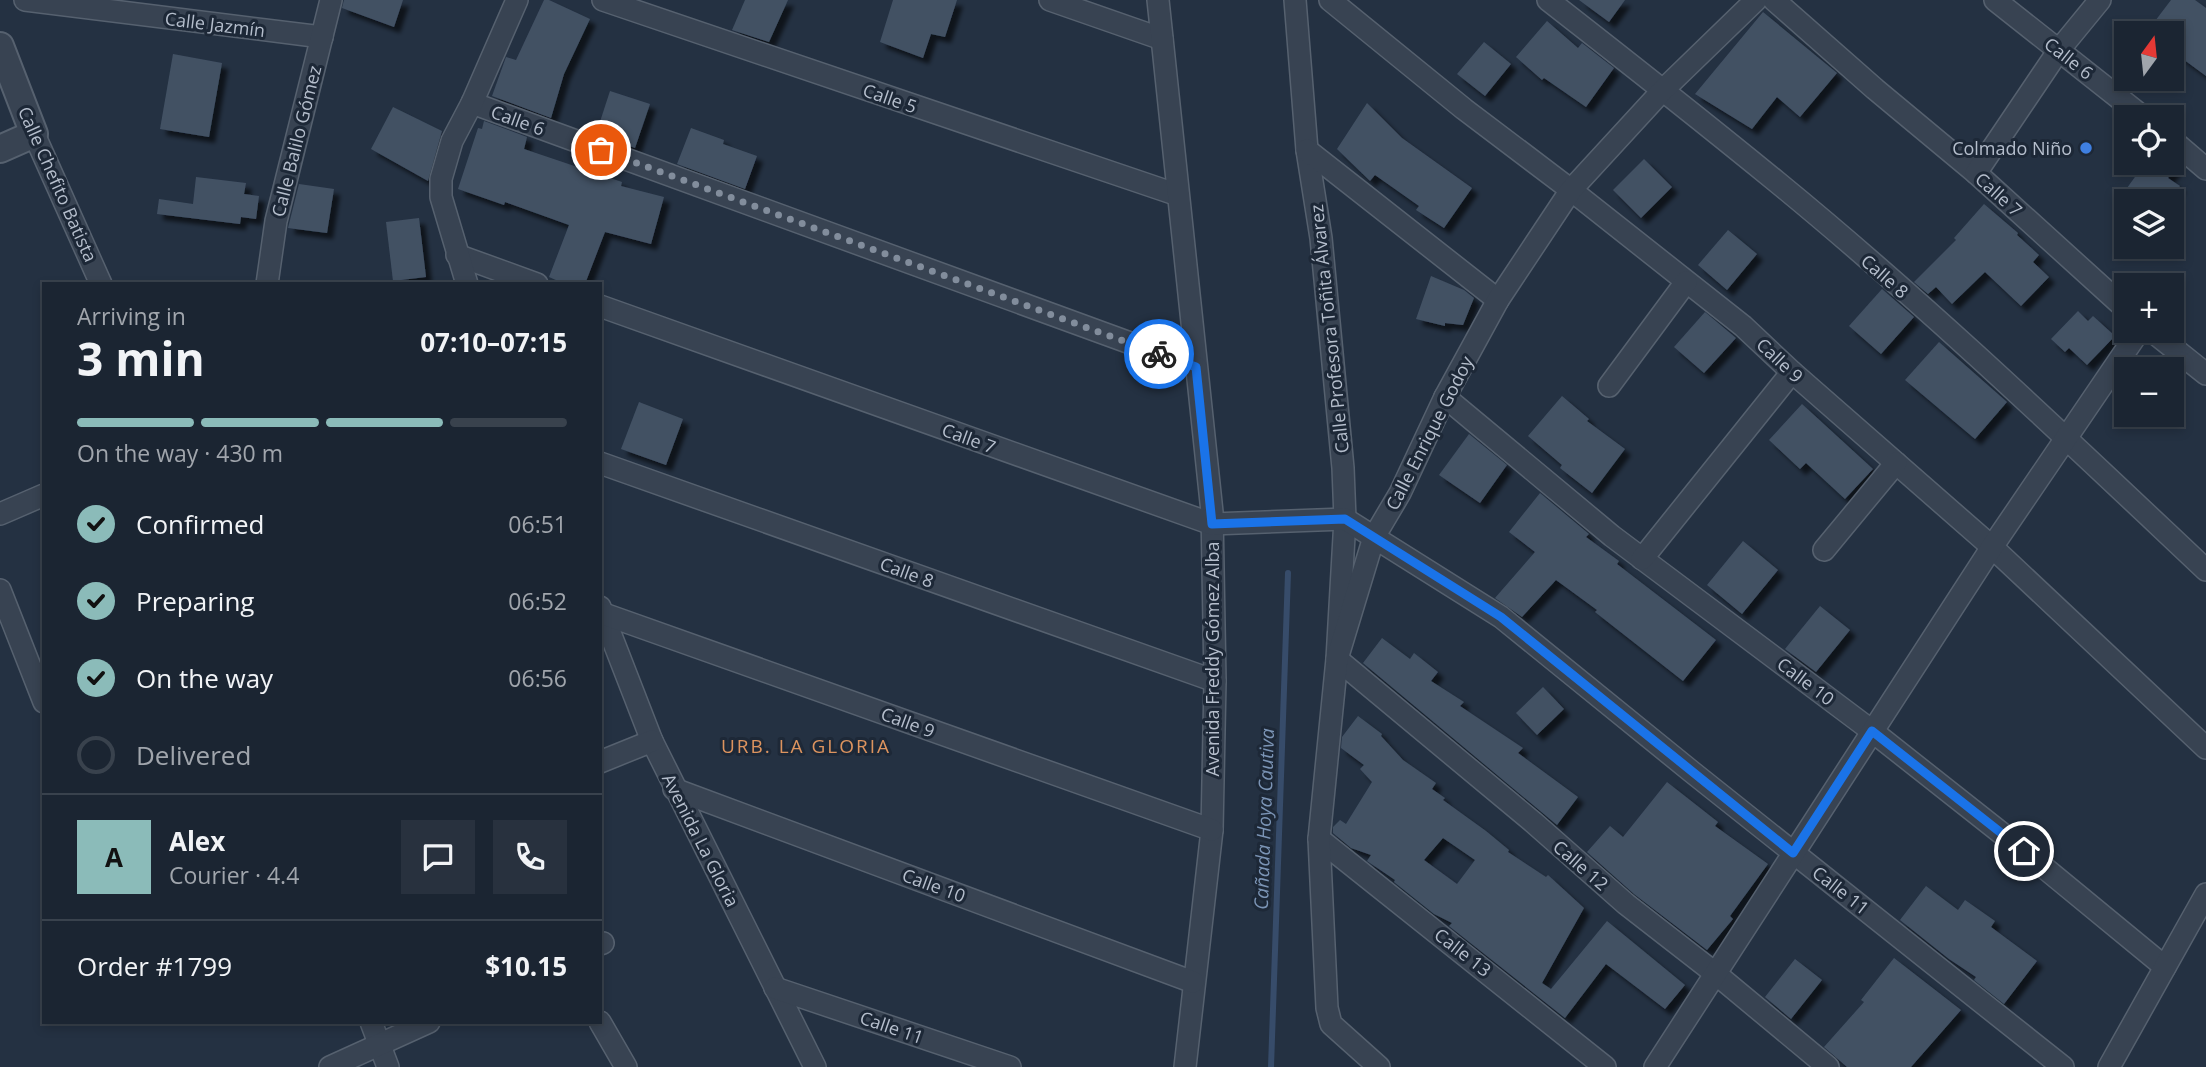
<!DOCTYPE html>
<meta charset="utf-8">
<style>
:root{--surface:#1b2532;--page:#28313e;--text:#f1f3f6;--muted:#a0a5ac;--line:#39424d;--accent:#8bbbb9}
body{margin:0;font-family:"Open Sans",sans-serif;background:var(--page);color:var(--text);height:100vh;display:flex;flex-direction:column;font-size:26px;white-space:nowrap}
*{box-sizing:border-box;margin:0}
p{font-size:23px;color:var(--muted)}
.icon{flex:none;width:38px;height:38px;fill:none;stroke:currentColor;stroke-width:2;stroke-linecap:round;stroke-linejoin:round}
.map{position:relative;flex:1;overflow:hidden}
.sheet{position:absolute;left:42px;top:282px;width:560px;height:742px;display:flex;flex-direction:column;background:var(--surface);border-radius:0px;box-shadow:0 4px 10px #0003,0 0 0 2px var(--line)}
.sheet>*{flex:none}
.needle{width:46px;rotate:15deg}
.controls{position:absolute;left:2114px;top:21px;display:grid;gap:14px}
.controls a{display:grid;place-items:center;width:70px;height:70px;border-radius:0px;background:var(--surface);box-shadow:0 4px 10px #0003,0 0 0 2px var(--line);font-size:35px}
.pin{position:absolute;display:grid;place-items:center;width:60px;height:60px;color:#fff;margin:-30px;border:4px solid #fff;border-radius:50%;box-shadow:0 2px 7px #0007}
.courier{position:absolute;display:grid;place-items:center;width:70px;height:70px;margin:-35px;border:5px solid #1a73e8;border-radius:50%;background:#fff;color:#222;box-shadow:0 2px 9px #0007}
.headline em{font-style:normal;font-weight:700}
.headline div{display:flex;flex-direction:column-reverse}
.headline{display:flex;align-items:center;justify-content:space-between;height:119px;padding:0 35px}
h1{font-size:46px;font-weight:700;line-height:52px}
.bar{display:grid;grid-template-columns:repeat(4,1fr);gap:10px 7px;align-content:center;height:84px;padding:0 35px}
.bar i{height:9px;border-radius:5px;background:var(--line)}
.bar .active{background:var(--accent)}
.bar p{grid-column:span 4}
.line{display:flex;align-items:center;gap:18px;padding:0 35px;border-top:2px solid var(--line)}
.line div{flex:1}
.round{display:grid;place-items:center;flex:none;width:74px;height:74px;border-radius:0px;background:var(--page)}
ol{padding:0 35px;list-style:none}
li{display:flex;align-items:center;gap:21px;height:77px}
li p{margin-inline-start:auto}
li .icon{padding:7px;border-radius:50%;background:var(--accent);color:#111;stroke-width:4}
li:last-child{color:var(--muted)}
li i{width:38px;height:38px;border:4px solid var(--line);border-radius:50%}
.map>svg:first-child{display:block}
</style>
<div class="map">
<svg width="2206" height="1067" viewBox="0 0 2206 1067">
<defs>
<filter id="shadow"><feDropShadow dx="6" dy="6" stdDeviation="2" flood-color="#0009"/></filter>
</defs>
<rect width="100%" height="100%" fill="#243142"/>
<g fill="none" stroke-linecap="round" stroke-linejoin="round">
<polyline stroke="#374c6a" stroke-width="6" points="1271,1067 1288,573"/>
</g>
<g fill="#425164" fill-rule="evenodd" filter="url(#shadow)">
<polygon points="344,0 403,0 394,27 342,8"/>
<polygon points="544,0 549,0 590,19 564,74 551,118 492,96 506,57 516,60"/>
<polygon points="745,0 788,0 769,42 732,30"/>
<polygon points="893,0 957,0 945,37 931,34 923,58 880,42"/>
<polygon points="1579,0 1625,0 1609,22"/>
<polygon points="2171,0 2195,0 2206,8 2206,76 2172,51 2172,33 2146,33"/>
<polygon points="1763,12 1837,73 1800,117 1777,97 1752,129 1695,94"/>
<polygon points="1547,21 1578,48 1582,43 1614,68 1586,107 1544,78 1542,80 1516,57"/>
<polygon points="1484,42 1511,64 1485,96 1457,74"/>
<polygon points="173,54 222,63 209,137 160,129"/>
<polygon points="610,91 650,104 635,148 596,134"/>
<polygon points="1367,103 1402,138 1472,188 1444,228 1416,210 1419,206 1375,175 1370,181 1337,149"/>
<polygon points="393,107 442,131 428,181 371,149"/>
<polygon points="484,121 527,137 524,149 622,182 621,186 664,197 651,244 605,232 585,284 565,284 549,277 569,225 505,202 504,205 458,189 478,128 482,129"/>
<polygon points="691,128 724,140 723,144 757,156 745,189 677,164"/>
<polygon points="1644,159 1672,187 1641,218 1613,190"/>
<polygon points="2145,163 2179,163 2168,178 2180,186 2169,201 2146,201 2127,188"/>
<polygon points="196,177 246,183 244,194 259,196 256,219 241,217 240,224 157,214 159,199 193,204"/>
<polygon points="299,184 334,189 327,233 288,228"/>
<polygon points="1984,204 2018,233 2017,235 2039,255 2033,262 2049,277 2021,306 1985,272 1952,304 1936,287 1928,294 1914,282 1956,240 1954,238"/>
<polygon points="419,218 426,277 393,281 386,222"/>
<polygon points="1728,230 1757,254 1727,290 1698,265"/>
<polygon points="1431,276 1464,290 1474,298 1463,325 1445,323 1445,326 1416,319"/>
<polygon points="1882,289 1914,317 1881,354 1849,326"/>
<polygon points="2078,311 2088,321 2093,316 2115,336 2087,365 2069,348 2065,352 2051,339"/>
<polygon points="1705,312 1736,338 1704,373 1674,347"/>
<polygon points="1939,342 2007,402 1975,439 1905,380"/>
<polygon points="1562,396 1589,419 1587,421 1625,449 1592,493 1560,468 1562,465 1528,436"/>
<polygon points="639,402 683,419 666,465 621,449"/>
<polygon points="1802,404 1873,469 1845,499 1806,463 1800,469 1769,440"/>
<polygon points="1469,434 1507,465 1480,503 1439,475"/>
<polygon points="1540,493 1589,534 1586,537 1619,561 1617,564 1716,640 1683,681 1595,612 1597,610 1556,580 1522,617 1495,598 1535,552 1509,532"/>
<polygon points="1743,541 1778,570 1742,614 1707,585"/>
<polygon points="1820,606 1850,630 1816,672 1785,649"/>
<polygon points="1382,638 1410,659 1414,653 1438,672 1431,681 1464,702 1460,706 1523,748 1518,753 1578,797 1557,825 1363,663"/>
<polygon points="1543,687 1564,709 1537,735 1516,713"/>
<path d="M1358,716L1382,734L1381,736L1403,760L1436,783L1432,789L1445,798L1443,800L1486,831L1509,850L1508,852L1546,877L1548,875L1584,908L1542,983L1551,989L1607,921L1685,985L1665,1009L1606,964L1565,1018L1449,926L1452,923L1434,914L1394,882L1395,880L1367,861L1371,855L1351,848L1333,833V827L1340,820L1346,824L1372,782L1360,769L1364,765L1341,748L1342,737ZM1443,838L1475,860L1457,884L1424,860Z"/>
<polygon points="1667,782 1718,822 1715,826 1768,864 1730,916 1733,919 1707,950 1634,894 1587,852 1610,826 1623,837"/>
<polygon points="1926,886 1958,910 1965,900 1995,921 1991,927 2037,961 2004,1004 1974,980 1976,977 1949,959 1900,920"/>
<polygon points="1894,958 1961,1010 1911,1067 1847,1067 1824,1047 1864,1002 1861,1000"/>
<polygon points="1795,959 1822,980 1791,1019 1765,997"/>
</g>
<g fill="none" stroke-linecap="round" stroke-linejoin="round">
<g stroke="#56616f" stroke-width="24">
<g id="minor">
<polyline points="25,0 322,37"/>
<polyline points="603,0 1178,195"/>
<polyline points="1050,0 1162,39"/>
<polyline points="1158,0 1212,512 1215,681 1212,830 1185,1067"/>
<polyline points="1295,0 1307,150 1321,238 1343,468 1345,519 1337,659 1533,822 1626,904 1716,974 1828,1067"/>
<polyline points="1330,0 1464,109 1571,190 1743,326 1792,372 1992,547 2206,748"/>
<path d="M1548,0C1625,60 1701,120 1777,182C1926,304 2066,438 2206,570"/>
<polyline points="1774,0 1875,89 1976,173 2126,309"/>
<polyline points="1995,0 2143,117"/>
<polyline points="472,103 1196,367"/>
<polyline points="34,134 101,284"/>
<polyline points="2172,140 2206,169"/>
<polyline points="1307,150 1498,300"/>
<polyline points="1976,173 2059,50 2100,0"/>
<polyline points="457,255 537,284"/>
<polyline points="267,284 276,221 331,0"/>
<polyline points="467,284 441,197 441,179 452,141 472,103 517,0"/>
<polyline points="600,306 1212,524 1345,519 1501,617 1692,772 2063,1067"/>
<polyline points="2152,331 2206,374"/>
<polyline points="1609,386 1686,282"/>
<polyline points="1445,397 1612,536 1872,731 2024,851 2165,967"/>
<polyline points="600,463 1215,681"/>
<polyline points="0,514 44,495"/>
<polyline points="1824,550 1896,463"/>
<polyline points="1642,559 1792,372"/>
<polyline points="0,590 44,702"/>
<polyline points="600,607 652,741 815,1067"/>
<polyline points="604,614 1212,830"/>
<polyline points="600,762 652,741"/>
<polyline points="674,789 1193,982"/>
<polyline points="1319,839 1605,1067"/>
<polyline points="600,944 603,943"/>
<polyline points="775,988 1010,1067"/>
<polyline points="371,1022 388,1067"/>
<polyline points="600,1022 626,1067"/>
<polyline points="330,1067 429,1022"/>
<polyline points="1379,1067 1331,1024 1327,1008 1319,839 1337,659 1374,537 1400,493 1445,397 1498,300 1571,190 1662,91 1756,0"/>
<polyline points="1655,1067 1992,547 2139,331"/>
<polyline points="2109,1067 2206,894"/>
</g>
</g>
<g stroke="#56616f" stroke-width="30">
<polyline id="tertiary" points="0,46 34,134 0,149"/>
</g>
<use href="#minor" stroke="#384352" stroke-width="21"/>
<use href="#tertiary" stroke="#384352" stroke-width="26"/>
</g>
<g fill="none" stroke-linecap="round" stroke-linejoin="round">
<polyline stroke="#828d9c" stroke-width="7" stroke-dasharray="0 12.6" points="601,150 1159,354"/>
<polyline stroke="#1a73e8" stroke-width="9" points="1159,354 1196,367 1212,524 1345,519 1501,617 1793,853 1872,731 2024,851"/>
</g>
<circle fill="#3f7fe0" stroke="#1d2837" stroke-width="2.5" cx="2086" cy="148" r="7"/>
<g text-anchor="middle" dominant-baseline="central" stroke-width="6" stroke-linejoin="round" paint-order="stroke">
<g font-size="18" fill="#b5becc" stroke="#1d2837">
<text transform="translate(215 24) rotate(7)">Calle Jazmín</text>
<text transform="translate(2069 58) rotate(38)">Calle 6</text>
<text transform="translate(890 98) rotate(19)">Calle 5</text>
<text transform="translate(518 120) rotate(20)">Calle 6</text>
<text transform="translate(296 141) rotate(-76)">Calle Balilo Gómez</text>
<text transform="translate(58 184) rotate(66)">Calle Chefito Batista</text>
<text transform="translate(1999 194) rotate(42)">Calle 7</text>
<text transform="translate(1885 276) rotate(41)">Calle 8</text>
<text transform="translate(1329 329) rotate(-96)">Calle Profesora Toñita Álvarez</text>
<text transform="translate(1780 360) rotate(43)">Calle 9</text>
<text transform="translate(1429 433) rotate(-63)">Calle Enrique Godoy</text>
<text transform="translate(969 438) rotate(20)">Calle 7</text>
<text transform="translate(907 572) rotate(20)">Calle 8</text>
<text transform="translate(1212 659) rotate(-90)">Avenida Freddy Gómez Alba</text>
<text transform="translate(1806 681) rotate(37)">Calle 10</text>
<text transform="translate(908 722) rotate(20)">Calle 9</text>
<text transform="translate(701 840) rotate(63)">Avenida La Gloria</text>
<text transform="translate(1581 865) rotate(41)">Calle 12</text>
<text transform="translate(934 885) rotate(20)">Calle 10</text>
<text transform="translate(1841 890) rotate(38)">Calle 11</text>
<text transform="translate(1463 952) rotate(38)">Calle 13</text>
<text transform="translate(892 1027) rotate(19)">Calle 11</text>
</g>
<g font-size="18" fill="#b5becc" stroke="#1d2837" text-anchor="end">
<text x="2072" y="148">Colmado Niño</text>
</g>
<g font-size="19" letter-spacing="2" fill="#dd945f" stroke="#1d2837">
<text x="806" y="746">URB. LA GLORIA</text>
</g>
<g font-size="19" font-style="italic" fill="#7b94b5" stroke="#1d2837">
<text transform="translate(1264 819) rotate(-88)">Cañada Hoya Cautiva</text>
</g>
</g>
</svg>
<div class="controls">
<a><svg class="needle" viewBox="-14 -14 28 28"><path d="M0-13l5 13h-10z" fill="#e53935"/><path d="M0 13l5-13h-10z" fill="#a0a5ac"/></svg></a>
<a><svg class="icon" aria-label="locate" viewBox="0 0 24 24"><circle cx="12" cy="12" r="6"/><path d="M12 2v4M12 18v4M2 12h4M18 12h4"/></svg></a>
<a><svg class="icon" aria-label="layers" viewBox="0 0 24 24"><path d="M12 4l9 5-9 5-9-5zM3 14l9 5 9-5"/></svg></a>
<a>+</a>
<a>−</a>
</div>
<div class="pin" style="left:601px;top:150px;background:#ea580c"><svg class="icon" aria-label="bag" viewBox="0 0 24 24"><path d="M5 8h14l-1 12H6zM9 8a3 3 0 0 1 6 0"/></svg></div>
<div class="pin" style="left:2024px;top:851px;background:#1f2937"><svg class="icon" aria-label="home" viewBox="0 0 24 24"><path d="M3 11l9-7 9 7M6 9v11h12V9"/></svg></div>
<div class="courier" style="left:1159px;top:354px"><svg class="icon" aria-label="bike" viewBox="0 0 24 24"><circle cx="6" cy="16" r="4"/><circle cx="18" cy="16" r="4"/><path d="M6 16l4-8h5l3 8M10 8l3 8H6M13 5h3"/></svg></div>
<section class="sheet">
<div class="headline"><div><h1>3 min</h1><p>Arriving in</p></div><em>07:10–07:15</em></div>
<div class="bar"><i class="active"></i><i class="active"></i><i class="active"></i><i></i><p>On the way · 430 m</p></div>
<ol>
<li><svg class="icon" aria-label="check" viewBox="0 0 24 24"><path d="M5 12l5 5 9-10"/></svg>Confirmed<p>06:51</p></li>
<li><svg class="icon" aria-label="check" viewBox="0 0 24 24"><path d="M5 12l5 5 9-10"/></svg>Preparing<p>06:52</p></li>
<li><svg class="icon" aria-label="check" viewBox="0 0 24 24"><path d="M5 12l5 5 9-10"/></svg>On the way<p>06:56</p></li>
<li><i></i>Delivered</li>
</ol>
<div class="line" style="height:126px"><b class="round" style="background:var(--accent);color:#111">A</b><div><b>Alex</b><p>Courier · 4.4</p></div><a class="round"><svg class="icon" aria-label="chat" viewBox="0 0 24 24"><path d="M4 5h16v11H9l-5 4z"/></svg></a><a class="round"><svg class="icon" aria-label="phone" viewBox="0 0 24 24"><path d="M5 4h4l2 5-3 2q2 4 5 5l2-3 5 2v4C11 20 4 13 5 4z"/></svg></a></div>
<div class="line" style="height:91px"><div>Order #1799</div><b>$10.15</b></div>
</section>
</div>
